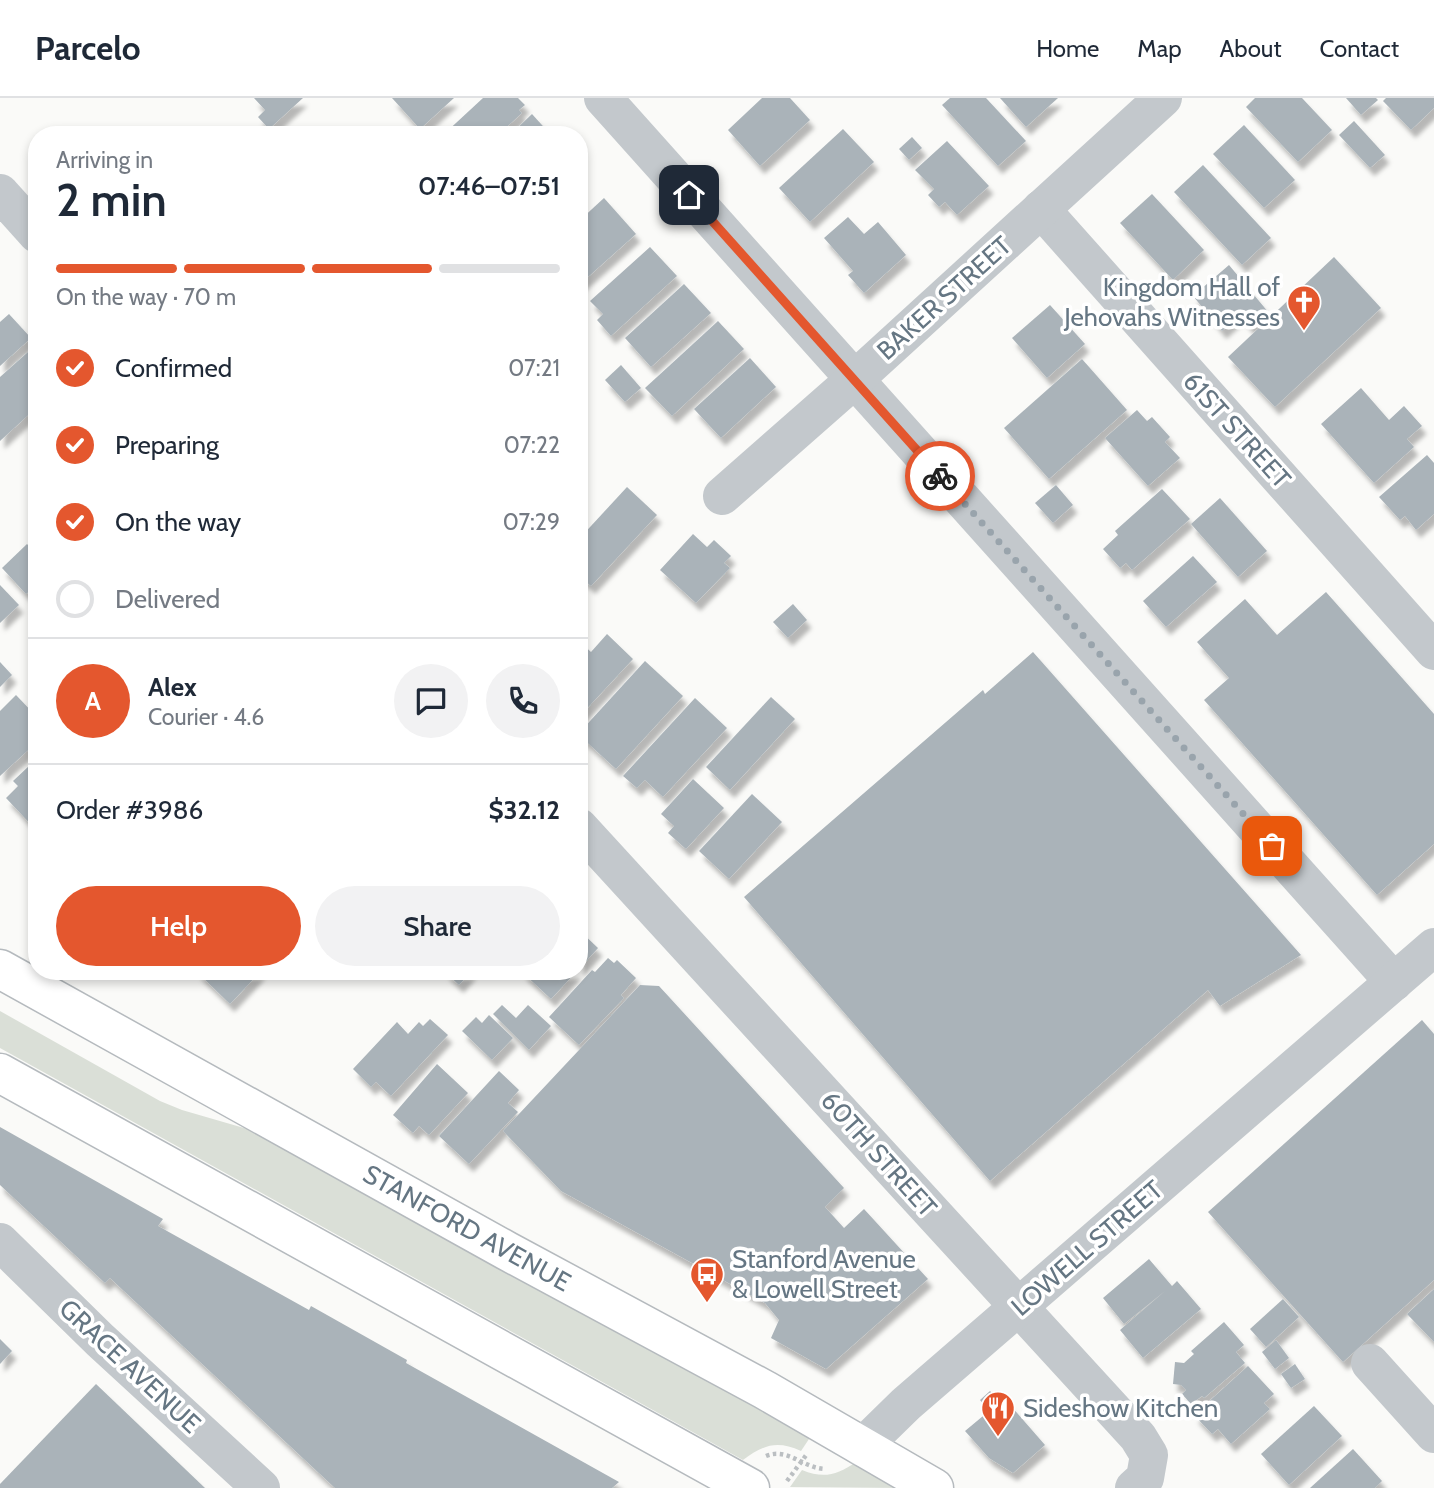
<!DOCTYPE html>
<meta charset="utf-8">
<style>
:root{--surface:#fff;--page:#f2f2f3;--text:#1f2937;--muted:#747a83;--line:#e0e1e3;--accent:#e4572e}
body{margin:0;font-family:Cabin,sans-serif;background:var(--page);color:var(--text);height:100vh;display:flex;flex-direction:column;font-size:26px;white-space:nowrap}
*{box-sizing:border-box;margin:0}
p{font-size:23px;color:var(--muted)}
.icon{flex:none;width:38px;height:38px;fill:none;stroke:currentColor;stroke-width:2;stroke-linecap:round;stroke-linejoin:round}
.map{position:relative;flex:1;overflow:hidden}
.side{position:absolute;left:28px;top:28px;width:560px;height:854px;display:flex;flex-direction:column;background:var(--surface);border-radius:28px;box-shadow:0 4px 10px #0003}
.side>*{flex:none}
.pin{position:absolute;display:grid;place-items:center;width:60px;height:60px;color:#fff;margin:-30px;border-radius:14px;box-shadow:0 4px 10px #0006}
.courier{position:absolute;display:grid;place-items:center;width:70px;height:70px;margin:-35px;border:5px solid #e4572e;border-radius:50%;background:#fff;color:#222;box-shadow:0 2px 9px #0007}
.summary em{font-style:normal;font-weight:600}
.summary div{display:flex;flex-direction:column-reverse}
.summary{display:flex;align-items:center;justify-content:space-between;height:119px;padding:0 28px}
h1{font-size:46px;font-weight:600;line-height:52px}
.bar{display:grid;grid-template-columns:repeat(4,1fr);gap:10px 7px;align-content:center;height:84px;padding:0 28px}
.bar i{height:9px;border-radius:5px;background:var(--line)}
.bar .selected{background:var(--accent)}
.bar p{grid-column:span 4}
.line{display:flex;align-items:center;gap:18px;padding:0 28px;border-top:2px solid var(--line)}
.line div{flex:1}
.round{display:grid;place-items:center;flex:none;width:74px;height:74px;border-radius:37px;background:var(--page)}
ol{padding:0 28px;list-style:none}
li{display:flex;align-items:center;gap:21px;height:77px}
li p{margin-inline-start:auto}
li .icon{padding:7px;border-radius:50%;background:var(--accent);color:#fff;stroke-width:4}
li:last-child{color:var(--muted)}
li i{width:38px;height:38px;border:4px solid var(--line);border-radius:50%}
.action{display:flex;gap:14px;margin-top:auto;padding:14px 28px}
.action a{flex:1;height:80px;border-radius:42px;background:var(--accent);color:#fff;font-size:28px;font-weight:600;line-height:80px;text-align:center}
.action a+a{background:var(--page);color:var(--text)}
header{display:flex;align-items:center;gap:42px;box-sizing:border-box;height:98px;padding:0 35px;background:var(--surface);border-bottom:2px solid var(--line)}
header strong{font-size:33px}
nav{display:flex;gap:38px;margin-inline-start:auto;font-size:24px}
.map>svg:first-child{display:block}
</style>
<header>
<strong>Parcelo</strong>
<nav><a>Home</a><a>Map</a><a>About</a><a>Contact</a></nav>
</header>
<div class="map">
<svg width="1434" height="1390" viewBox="0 0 1434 1390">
<defs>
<filter id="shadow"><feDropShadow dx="4.5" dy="8" stdDeviation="2" flood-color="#0004"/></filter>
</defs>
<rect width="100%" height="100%" fill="#fafaf8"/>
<g fill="#dadfd7">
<path d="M0,913L160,1003L182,1012L271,1038L811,1338L801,1353C777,1342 763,1347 743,1362L0,950Z"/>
<path d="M856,1364L903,1390L790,1389L802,1372C824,1381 837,1377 856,1364Z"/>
</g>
<g fill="#aab3b9" filter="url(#shadow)">
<polygon points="254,0 303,0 269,31 258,19 265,12"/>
<polygon points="392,0 454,0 420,31"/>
<polygon points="483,0 518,0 525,7 519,12 522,15 499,36 496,33 492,37 443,37"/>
<polygon points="762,0 790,0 810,22 760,68 728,32"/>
<polygon points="950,0 986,0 1026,43 998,68 942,7"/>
<polygon points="1000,0 1058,0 1026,29"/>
<polygon points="1255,0 1302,0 1332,32 1298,64 1246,9"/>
<polygon points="1346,0 1376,0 1378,2 1361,17"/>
<polygon points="1386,0 1434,0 1434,10 1411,32 1383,3"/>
<polygon points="532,16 551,37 510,37"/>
<polygon points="1354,23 1385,57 1370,70 1339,37"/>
<polygon points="1244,27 1295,82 1264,110 1213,56"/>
<polygon points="843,31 874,64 810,124 779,90"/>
<polygon points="912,39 922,50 909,62 899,51"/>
<polygon points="947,43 989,88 957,117 945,104 939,109 928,97 934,91 915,72"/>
<polygon points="1203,67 1271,140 1242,167 1174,94"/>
<polygon points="1152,96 1204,152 1173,182 1120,125"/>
<polygon points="604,100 636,136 579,187 579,123"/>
<polygon points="848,119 864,136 878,124 906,157 864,195 848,177 853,173 824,140"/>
<polygon points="650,149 677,178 611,238 597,222 603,216 590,203"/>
<polygon points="1334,159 1381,210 1275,309 1228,259"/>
<polygon points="1229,167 1269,215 1251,230 1240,217 1222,233 1193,198"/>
<polygon points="684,186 711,215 651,269 625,240"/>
<polygon points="1050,207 1085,246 1047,280 1012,240"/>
<polygon points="9,216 31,240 0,268 0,224"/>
<polygon points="718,223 744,251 672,318 645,290"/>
<polygon points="37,246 37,309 0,343 0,279"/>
<polygon points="750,260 776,289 721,340 694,311"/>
<polygon points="1082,261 1127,312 1049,381 1004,330"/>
<polygon points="621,267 641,290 625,304 605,282"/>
<polygon points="1361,290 1389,322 1404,308 1422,328 1407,341 1414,349 1374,385 1321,326"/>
<polygon points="1137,312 1147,323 1152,319 1170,339 1165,344 1180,360 1148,388 1105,340"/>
<polygon points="1427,357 1434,365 1434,416 1416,432 1405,418 1400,422 1379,399"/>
<polygon points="1056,387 1073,407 1053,425 1035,405"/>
<polygon points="627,389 657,417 591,488 579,478 579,441"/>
<polygon points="1162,391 1190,421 1132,472 1126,465 1120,470 1103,451 1118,437 1115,433"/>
<polygon points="1220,400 1267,453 1238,479 1191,426"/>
<polygon points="693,436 707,449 714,442 731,458 724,465 730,470 696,505 660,472"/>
<polygon points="27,446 37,456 37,487 26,496 2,470"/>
<polygon points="1193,458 1217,484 1166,529 1143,503"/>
<polygon points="0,487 19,507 0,525"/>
<polygon points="1326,494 1434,616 1434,746 1377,797 1204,602 1229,580 1197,544 1245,501 1277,537"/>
<polygon points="793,506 807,522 788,540 773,524"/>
<polygon points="607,536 633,561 579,619 579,543 591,554"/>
<polygon points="1033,554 1301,857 1220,908 1208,892 990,1083 744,799 983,592 985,596"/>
<polygon points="645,563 683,598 616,671 579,637 579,635"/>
<polygon points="0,564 12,577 0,589"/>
<polygon points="16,597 37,619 37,644 0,678 0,613"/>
<polygon points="771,599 795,621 730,692 706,669"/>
<polygon points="695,600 727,630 663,699 645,682 637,690 623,678"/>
<polygon points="30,667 35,673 37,671 37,733 6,700 18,688 13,683"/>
<polygon points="693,681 724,710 686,751 668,735 674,728 661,716"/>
<polygon points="752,696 782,724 729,781 699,753"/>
<polygon points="579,832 598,850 579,871"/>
<polygon points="608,860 614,865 617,862 636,880 621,897 624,900 579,947 549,919 592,872 595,874"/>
<polygon points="196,873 261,873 230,906"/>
<polygon points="444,873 472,873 459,887"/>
<polygon points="521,873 577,873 551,901"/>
<polygon points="640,887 659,888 844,1090 825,1109 844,1130 864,1111 928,1181 826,1271 771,1240 779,1222 765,1205 561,1093 503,1033"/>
<polygon points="502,907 516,920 528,907 551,928 529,952 493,916"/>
<polygon points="489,917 513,940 492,962 462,933 476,919 482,925"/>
<polygon points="430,921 448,937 391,998 376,984 371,989 353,971 397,924 408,936 419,924 423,928"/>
<polygon points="1422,922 1434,936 1434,1182 1343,1264 1208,1114"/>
<polygon points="437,966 468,995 429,1037 419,1028 413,1035 393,1017"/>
<polygon points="499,973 519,992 508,1005 518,1014 469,1066 439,1038"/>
<polygon points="0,1029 163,1121 158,1128 309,1212 311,1208 407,1262 406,1265 619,1384 612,1390 335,1390 110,1180 105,1185 0,1087"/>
<polygon points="1149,1161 1172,1188 1177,1183 1201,1211 1143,1260 1120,1232 1165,1193 1124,1226 1103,1200"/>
<polygon points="1434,1191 1434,1244 1407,1216"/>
<polygon points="1283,1201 1299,1219 1266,1249 1250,1231"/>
<polygon points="1224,1224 1244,1247 1236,1254 1245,1265 1204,1300 1202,1298 1191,1306 1182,1296 1186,1292 1181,1287 1173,1286 1175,1264 1184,1265 1194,1256 1191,1253"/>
<polygon points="0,1241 12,1253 0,1266"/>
<polygon points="1276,1242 1289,1260 1275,1271 1262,1254"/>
<polygon points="1295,1266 1305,1281 1291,1290 1281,1276"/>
<polygon points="1248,1268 1274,1296 1264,1305 1270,1311 1231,1346 1218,1331 1212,1336 1194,1317"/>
<polygon points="96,1286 205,1390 0,1390 0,1386"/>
<polygon points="990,1293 1000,1303 1004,1300 1045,1347 1013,1375 989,1360 965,1333 989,1313 980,1302"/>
<polygon points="1314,1308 1342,1338 1289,1387 1261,1356"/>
<polygon points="1353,1351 1382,1383 1375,1390 1310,1390"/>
</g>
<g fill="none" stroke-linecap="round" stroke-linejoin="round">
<g stroke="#b5babe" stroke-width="41">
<g id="major">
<polyline points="0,871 507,1153 765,1292 934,1390"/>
<polyline points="0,975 750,1390"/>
</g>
</g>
<g stroke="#bbbfc2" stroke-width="4.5" stroke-dasharray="3.5 3.5" stroke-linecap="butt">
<path d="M766,1358C788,1349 804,1371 826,1371"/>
<polyline points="787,1383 807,1356"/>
</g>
<g stroke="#c3c8cc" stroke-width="38">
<polyline points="603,0 1394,884"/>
<polyline points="0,95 37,136"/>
<polyline points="1041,111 1434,553"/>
<polyline points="722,398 854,282 1163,0"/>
<polyline points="579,729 1138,1339 1149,1357 1145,1380 1134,1390"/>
<polyline points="0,1144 100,1242 261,1390"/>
<polyline points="1370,1265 1434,1336"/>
<polyline points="862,1349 906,1306 1434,849"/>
</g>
<use href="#major" stroke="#fff" stroke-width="38"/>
</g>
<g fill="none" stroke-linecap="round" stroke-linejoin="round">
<polyline stroke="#99a4ac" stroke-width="7" stroke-dasharray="0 12.6" points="940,378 1272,748"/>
<polyline stroke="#e4572e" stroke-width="9" points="689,97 940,378"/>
</g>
<defs>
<g id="church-pin" transform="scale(1.75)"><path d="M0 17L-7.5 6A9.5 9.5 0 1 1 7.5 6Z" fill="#e4572e" stroke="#fff"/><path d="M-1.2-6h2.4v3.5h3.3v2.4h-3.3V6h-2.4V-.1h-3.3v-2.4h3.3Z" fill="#fff"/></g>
<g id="bus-pin" transform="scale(1.75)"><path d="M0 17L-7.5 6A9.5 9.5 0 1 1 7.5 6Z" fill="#e4572e" stroke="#fff"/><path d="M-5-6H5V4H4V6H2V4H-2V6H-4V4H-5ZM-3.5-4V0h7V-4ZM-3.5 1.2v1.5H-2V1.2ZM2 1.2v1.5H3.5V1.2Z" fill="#fff"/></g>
<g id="restaurant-pin" transform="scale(1.75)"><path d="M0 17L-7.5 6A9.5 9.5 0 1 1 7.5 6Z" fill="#e4572e" stroke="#fff"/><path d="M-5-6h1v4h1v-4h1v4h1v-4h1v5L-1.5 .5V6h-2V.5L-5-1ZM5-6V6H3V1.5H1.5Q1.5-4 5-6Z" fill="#fff"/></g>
</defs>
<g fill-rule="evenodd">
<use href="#church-pin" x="1304" y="204"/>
<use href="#bus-pin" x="707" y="1176"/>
<use href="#restaurant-pin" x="998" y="1310"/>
</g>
<g text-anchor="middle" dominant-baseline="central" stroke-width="7" stroke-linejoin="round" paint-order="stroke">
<g font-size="26" fill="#657683" stroke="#fff" text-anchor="start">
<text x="1280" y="189" text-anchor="end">Kingdom Hall of<tspan x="1280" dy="30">Jehovahs Witnesses</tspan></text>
<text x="732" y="1161">Stanford Avenue<tspan x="732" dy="30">&amp; Lowell Street</tspan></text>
<text x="1023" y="1310">Sideshow Kitchen</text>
</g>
<g font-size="26" fill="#657683" stroke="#fff">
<text transform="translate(944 200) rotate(-42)">BAKER STREET</text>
<text transform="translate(1237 332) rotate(48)">61ST STREET</text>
<text transform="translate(879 1056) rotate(48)">60TH STREET</text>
<text transform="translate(467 1130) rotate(29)">STANFORD AVENUE</text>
<text transform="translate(1087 1150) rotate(-41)">LOWELL STREET</text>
<text transform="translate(130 1268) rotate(43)">GRACE AVENUE</text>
</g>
</g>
</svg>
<div class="pin" style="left:1272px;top:748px;background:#ea580c"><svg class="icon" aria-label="bag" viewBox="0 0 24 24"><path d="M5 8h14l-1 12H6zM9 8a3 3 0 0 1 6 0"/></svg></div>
<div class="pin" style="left:689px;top:97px;background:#1f2937"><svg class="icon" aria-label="home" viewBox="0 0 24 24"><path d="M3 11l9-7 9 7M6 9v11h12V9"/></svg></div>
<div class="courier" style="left:940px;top:378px"><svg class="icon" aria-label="bike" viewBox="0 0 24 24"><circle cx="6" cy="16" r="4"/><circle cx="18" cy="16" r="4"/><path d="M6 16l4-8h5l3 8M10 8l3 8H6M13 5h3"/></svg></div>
<section class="side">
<div class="summary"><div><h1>2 min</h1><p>Arriving in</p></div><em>07:46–07:51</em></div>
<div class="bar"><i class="selected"></i><i class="selected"></i><i class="selected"></i><i></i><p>On the way · 70 m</p></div>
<ol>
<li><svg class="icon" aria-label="check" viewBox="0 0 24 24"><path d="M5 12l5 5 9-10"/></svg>Confirmed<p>07:21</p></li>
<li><svg class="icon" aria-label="check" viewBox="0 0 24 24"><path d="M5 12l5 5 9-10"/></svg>Preparing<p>07:22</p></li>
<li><svg class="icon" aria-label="check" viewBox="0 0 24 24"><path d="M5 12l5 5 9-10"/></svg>On the way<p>07:29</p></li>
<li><i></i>Delivered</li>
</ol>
<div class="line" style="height:126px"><b class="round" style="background:var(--accent);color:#fff">A</b><div><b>Alex</b><p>Courier · 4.6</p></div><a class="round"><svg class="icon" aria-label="chat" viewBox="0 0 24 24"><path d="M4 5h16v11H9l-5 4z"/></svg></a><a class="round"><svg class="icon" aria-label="phone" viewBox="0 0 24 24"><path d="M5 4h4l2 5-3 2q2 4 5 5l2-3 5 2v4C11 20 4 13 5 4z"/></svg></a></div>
<div class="line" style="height:91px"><div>Order #3986</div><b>$32.12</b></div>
<div class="action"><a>Help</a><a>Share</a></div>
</section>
</div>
